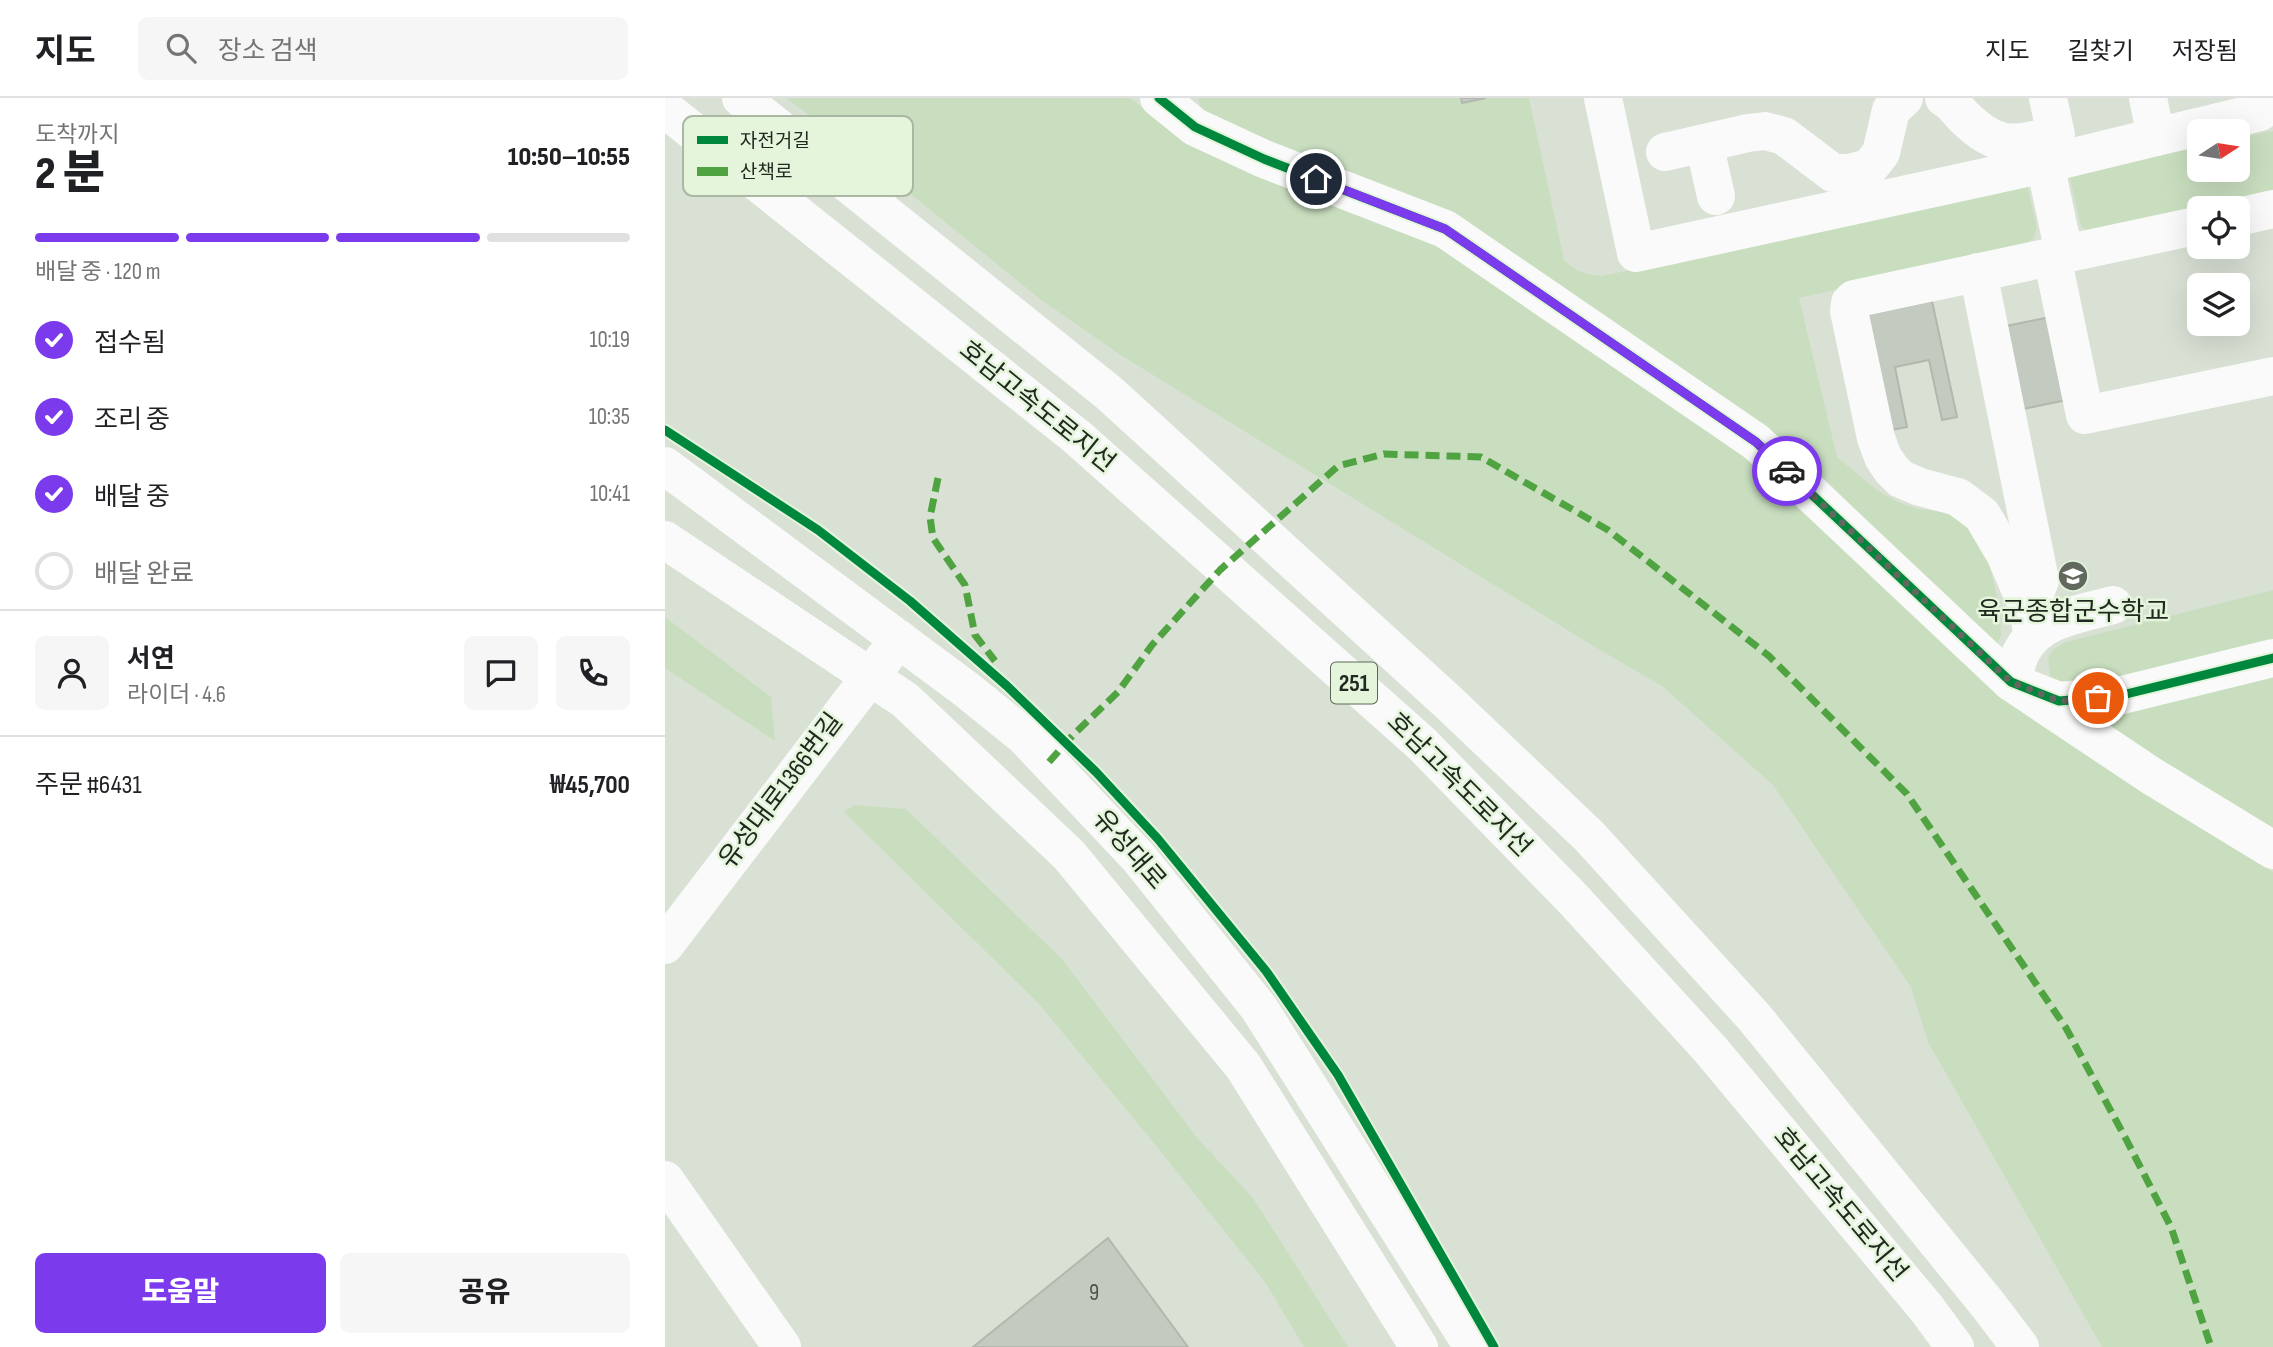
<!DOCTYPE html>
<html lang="ko">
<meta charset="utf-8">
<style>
:root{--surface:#fff;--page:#f6f6f6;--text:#202124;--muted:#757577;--line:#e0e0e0;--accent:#7c3aed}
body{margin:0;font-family:"Sofia Sans Condensed","Noto Sans KR",sans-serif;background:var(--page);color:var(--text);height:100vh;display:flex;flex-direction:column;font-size:26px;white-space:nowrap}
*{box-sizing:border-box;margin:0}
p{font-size:23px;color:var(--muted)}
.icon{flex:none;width:38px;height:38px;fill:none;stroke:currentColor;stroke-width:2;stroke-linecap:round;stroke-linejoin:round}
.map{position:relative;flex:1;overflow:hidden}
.panel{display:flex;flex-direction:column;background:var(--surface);width:665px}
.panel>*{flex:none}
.needle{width:46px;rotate:78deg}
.fabs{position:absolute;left:1522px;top:21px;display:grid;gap:14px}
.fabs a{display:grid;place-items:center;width:63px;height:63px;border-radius:10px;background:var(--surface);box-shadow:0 7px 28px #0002;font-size:35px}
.pin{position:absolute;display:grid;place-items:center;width:60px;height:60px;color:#fff;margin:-30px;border:4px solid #fff;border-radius:50%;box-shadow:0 2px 7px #0007}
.courier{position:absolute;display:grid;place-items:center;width:70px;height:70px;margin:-35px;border:5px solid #7c3aed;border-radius:50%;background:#fff;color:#222;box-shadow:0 2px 9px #0007}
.head em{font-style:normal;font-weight:800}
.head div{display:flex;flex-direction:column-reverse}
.head{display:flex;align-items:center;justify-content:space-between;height:119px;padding:0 35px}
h1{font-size:46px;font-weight:800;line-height:52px}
.bar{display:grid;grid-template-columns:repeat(4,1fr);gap:10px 7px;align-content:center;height:84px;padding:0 35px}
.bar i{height:9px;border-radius:5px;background:var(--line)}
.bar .current{background:var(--accent)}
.bar p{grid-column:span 4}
.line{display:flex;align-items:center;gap:18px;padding:0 35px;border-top:2px solid var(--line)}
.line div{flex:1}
.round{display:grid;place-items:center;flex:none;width:74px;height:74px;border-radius:10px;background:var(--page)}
ol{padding:0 35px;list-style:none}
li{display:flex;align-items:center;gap:21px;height:77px}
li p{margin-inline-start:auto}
li .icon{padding:7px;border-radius:50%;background:var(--accent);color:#fff;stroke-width:4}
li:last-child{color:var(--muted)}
li i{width:38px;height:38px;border:4px solid var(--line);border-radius:50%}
.button{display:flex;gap:14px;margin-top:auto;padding:14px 35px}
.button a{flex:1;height:80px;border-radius:10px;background:var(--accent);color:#fff;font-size:28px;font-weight:800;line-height:80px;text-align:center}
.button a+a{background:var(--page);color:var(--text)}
header{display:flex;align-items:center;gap:42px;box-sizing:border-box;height:98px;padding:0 35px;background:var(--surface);border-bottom:2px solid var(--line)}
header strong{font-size:33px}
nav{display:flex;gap:38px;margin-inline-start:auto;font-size:24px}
.search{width:490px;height:63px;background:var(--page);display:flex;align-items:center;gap:18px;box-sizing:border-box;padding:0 24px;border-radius:10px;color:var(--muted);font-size:26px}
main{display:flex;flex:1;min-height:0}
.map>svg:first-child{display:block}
</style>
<header>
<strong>지도</strong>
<div class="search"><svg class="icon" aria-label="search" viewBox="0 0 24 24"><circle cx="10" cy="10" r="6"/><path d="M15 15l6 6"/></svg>장소 검색</div>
<nav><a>지도</a><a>길찾기</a><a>저장됨</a></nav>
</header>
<main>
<section class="panel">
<div class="head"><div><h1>2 분</h1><p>도착까지</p></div><em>10:50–10:55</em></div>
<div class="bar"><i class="current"></i><i class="current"></i><i class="current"></i><i></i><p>배달 중 · 120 m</p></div>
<ol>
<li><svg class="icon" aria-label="check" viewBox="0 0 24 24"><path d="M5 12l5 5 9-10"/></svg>접수됨<p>10:19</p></li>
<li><svg class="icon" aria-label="check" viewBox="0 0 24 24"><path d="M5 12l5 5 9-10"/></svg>조리 중<p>10:35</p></li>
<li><svg class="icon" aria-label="check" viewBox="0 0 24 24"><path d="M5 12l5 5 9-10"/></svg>배달 중<p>10:41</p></li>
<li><i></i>배달 완료</li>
</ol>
<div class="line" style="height:126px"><a class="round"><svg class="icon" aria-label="person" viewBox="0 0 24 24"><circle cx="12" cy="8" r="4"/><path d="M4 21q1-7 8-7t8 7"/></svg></a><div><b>서연</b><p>라이더 · 4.6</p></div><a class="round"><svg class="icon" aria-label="chat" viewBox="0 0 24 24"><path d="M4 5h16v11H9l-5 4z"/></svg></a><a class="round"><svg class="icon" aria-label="phone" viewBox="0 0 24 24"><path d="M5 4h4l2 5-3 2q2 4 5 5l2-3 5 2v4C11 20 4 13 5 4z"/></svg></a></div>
<div class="line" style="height:91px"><div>주문 #6431</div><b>₩45,700</b></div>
<div class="button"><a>도움말</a><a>공유</a></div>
</section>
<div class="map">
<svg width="1608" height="1249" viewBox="0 0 1608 1249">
<rect width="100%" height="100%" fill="#d9e1d5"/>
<g fill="#c9debf">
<polygon points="121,0 465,0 522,45 774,141 1080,359 1335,597 1608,774 1608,1249 1437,1249 1263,944 1246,889 1108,687 997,588 925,546 454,256 375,201 200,59"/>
<path d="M533,0H864L899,162C910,173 921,177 937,178L1362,87L1372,129L1368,141L1355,150L1134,200L1172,359L1213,393L1233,404L1253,411L1276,413L1294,417L1322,455L1335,512L1336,538L1329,551L1152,373L1067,305L643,59L537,14Z"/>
<polygon points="1608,33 1608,98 1422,133 1416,128 1404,76 1535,49 1535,72 1573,72 1573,40"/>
<path d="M1608,492V545L1451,585L1395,587L1386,580C1381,560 1381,554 1401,544Z"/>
<polygon points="0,519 106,599 110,643 0,570"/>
<polygon points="1608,569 1608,741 1396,607"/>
<polygon points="189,707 241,711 397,861 533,1041 588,1100 683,1249 639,1249 600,1184 484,1039 374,906 179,714"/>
</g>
<g fill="#c3cac0" stroke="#b2b8ae" stroke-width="2">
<polygon points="796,0 821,0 797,5"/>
<polygon points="1267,203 1292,319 1277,322 1264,262 1230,269 1242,329 1226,332 1201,217"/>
<polygon points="1385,219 1402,302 1353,312 1336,229"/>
<polygon points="443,1140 523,1249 308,1249"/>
</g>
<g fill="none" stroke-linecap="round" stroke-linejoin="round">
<g stroke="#f9faf9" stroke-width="38">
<polyline points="494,0 530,29 599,61 780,131 1091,344 1346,584 1394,603 1453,598 1608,560"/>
<polyline points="938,0 971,155 1380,66 1491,39 1483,0"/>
<path d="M1279,0C1288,5 1292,12 1299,19C1333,52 1348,47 1391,37L1383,0"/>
<polyline points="1491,39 1595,14"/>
<polyline points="1039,45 1051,98"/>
<polyline points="1000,54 1083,35 1100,33 1119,38 1168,75 1184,75 1204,70 1216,55 1226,12 1239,0"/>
<polyline points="1380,66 1399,155"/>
<polyline points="1573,119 1608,111"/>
<polyline points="1387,158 1420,317 1608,278"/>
<polyline points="1313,174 1375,482 1367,504"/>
<path d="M1448,507C1416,516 1374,520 1357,553C1352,562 1350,574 1346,584L1485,677L1608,752"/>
<polyline points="1367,538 1364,512 1340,456 1317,417 1293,399 1255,389 1236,381 1226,371 1218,359 1211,340 1184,213 1185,205 1189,201 1535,127"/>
<polyline points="0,847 234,541"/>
<polyline points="0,1082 117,1249"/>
</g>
<g stroke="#f9faf9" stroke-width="38">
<polyline points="0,368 302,592 360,639 474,760 594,910 808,1249"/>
<polyline points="0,442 240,602 404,757 578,968 754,1249"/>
</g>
<g stroke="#f9faf9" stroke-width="38">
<polyline points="76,0 444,295 783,604 924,738 1089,919 1324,1208 1355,1249"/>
<polyline points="0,11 412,339 757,646 909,802 1045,951 1262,1211 1290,1249"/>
</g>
<g stroke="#50a341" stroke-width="7" stroke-dasharray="14 7" stroke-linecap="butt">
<polyline points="273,380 265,419 268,440 300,487 310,537 330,563"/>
<polyline points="384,664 408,637 453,594 487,547 555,472 673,368 719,356 816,359 943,432 1104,558 1242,696 1401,930 1461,1041 1506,1129 1546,1249"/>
</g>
<g stroke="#e4f5dc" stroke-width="13">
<g id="cycleway">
<polyline points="494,0 530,29 599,61 780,131 1091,344 1346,584 1394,603 1453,598 1608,560"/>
<polyline points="0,332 153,432 245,503 342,588 431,674 493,741 601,873 673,977 829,1249"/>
</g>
</g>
<use href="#cycleway" stroke="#00873e" stroke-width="9"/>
</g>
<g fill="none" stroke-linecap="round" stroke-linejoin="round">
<polyline stroke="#61695f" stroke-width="7" stroke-dasharray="0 12.6" points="1122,373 1346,584 1394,603 1433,600"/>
<polyline stroke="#7c3aed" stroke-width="9" points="651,81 780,131 1091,344 1122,373"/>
</g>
<defs>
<g id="university-disc" transform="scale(1.575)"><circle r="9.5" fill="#61695f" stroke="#e4f5dc"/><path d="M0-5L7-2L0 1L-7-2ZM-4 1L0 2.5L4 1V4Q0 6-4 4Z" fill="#fff"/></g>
</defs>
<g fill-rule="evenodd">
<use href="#university-disc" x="1408" y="478"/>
</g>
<g text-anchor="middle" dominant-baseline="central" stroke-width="5" stroke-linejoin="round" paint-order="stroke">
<g font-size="23" fill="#4b5249">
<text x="429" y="1195">9</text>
</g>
<rect fill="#e4f5dc" stroke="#5c6658" stroke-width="2" x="666" y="564.5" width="46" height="41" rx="5"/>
<g font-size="24" font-weight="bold" fill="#21281f">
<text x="689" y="585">251</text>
</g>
<g font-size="26" fill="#21281f" stroke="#e4f5dc">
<text transform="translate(372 309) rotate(39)">호남고속도로지선</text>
<text transform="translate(794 687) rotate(45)">호남고속도로지선</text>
<text transform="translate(116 693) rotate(-53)">유성대로1366번길</text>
<text transform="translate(464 752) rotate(49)">유성대로</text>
<text transform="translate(1175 1107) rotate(50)">호남고속도로지선</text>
</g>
<g font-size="26" fill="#21281f" stroke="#e4f5dc">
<text x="1408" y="514">육군종합군수학교</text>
</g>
</g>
<rect x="18" y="18" width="230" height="80" rx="10" fill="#e4f5dc" stroke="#aab8a3" stroke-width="2"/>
<rect x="32" y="38" width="31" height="8" fill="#00873e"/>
<rect x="32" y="69" width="31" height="9" fill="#50a341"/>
<g font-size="19" fill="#21281f">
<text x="75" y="49">자전거길</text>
<text x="75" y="80">산책로</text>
</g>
</svg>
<div class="fabs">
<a><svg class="needle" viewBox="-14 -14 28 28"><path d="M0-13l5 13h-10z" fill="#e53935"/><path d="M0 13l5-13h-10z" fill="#757577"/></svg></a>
<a><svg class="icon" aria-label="locate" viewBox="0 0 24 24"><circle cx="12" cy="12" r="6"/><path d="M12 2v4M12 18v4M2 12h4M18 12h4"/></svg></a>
<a><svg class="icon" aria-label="layers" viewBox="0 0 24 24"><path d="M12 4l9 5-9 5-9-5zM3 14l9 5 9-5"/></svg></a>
</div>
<div class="pin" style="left:1433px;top:600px;background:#ea580c"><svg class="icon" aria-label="bag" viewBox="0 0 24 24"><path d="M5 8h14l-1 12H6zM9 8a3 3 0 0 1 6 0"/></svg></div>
<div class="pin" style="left:651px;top:81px;background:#1f2937"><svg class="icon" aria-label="home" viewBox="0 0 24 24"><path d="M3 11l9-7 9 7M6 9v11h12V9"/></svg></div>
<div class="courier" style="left:1122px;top:373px"><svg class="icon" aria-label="car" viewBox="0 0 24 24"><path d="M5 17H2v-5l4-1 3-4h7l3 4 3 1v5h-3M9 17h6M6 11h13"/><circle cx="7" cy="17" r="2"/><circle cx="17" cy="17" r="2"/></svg></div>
</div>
</main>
